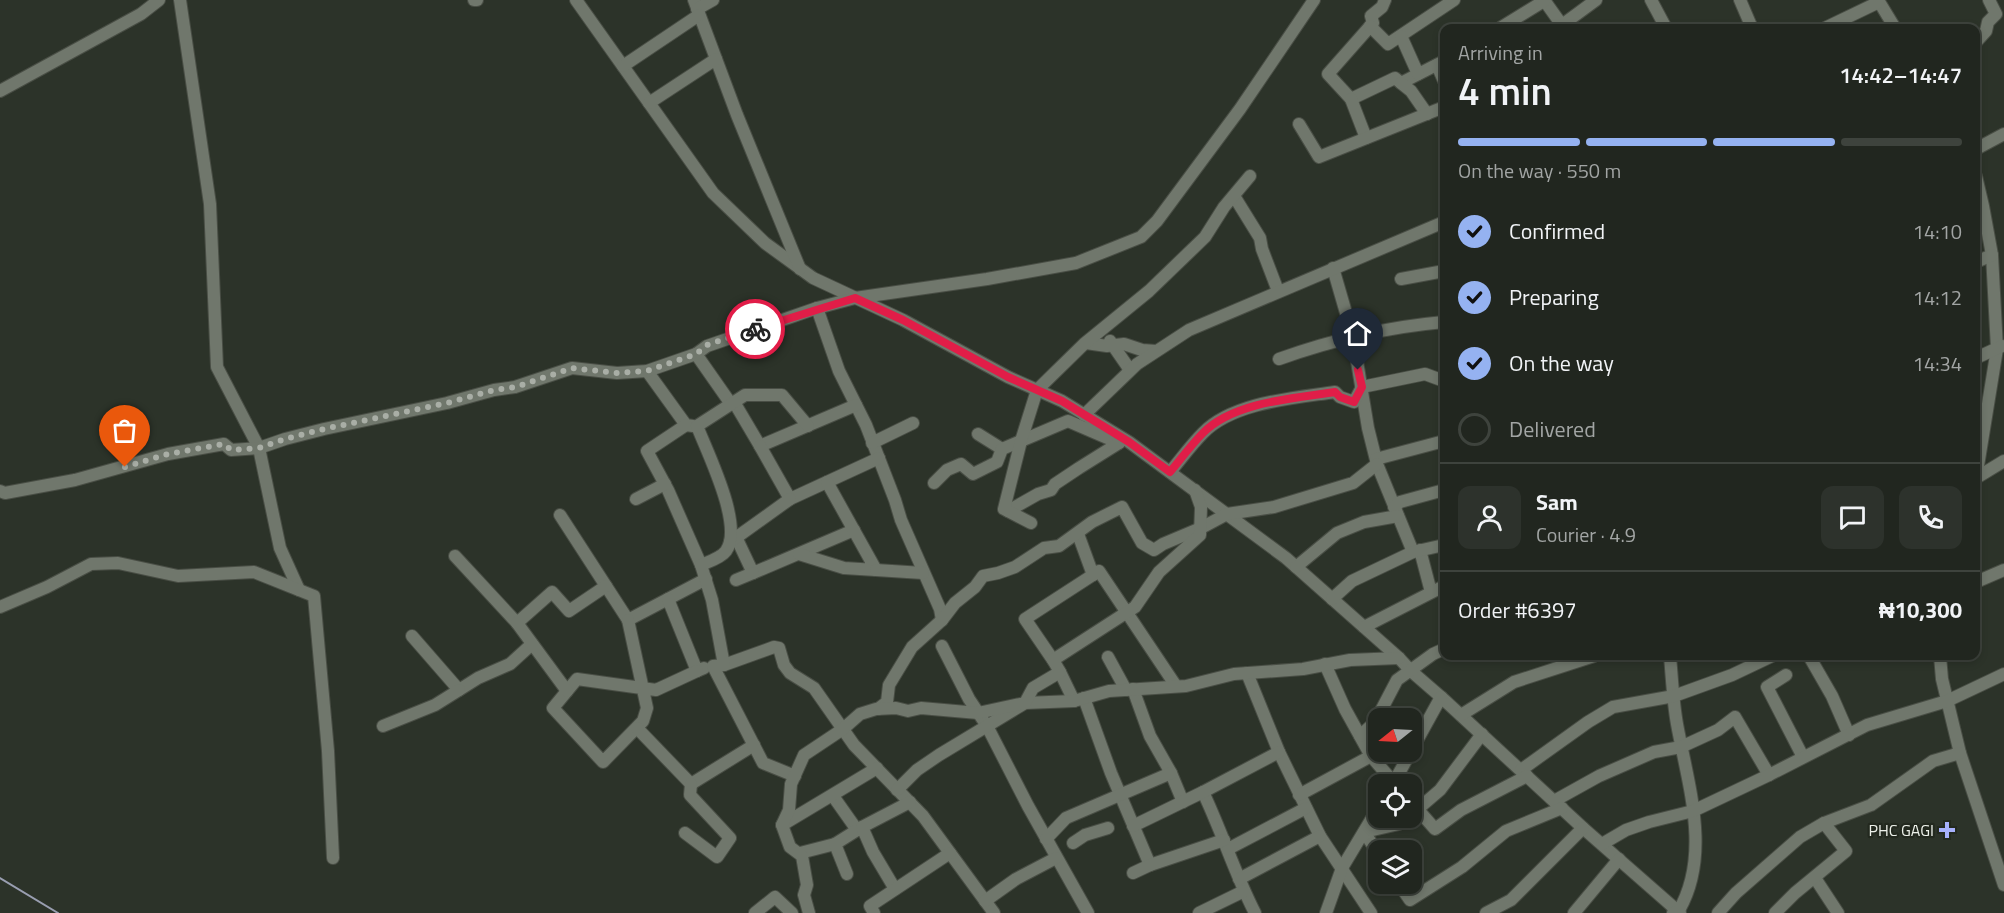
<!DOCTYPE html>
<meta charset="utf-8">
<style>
:root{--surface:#21261f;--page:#2d322c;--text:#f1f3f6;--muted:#a2a5a4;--line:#3e433d;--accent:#95b2f1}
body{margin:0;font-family:"Titillium Web",sans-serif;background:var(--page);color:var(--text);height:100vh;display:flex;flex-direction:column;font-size:22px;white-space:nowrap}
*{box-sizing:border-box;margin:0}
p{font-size:20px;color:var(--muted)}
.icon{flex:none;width:33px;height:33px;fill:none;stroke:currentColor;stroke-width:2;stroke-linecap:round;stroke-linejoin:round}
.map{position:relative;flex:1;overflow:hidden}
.details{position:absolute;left:1440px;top:24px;width:540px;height:636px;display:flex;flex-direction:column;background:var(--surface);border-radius:12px;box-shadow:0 3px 9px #0003,0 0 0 2px var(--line)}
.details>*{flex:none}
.needle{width:39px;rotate:252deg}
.buttons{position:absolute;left:1368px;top:708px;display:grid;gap:12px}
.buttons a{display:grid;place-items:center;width:54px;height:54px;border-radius:12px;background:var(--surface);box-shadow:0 3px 9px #0003,0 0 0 2px var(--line);font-size:30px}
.pin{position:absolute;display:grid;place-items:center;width:51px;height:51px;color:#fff;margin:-62px -26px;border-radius:50% 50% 50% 0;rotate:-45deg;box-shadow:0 0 6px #0007}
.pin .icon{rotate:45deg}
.courier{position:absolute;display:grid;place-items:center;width:60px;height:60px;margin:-30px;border:4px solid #e11d48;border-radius:50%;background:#fff;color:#222;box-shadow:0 2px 8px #0007}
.overview em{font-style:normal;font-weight:600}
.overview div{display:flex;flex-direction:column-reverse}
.overview{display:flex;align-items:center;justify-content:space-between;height:102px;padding:0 18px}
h1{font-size:39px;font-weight:600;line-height:45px}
.bar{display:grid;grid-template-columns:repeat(4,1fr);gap:9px 6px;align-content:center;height:72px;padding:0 18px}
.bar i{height:8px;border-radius:4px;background:var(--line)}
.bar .active{background:var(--accent)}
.bar p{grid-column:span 4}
.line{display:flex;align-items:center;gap:15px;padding:0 18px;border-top:2px solid var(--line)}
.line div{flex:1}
.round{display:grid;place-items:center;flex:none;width:63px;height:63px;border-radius:12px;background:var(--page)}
ol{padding:0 18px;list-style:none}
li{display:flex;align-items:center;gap:18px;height:66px}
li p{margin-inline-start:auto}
li .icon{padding:6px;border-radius:50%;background:var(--accent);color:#111;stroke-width:4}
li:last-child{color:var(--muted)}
li i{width:33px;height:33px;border:3px solid var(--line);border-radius:50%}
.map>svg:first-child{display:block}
</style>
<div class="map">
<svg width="2004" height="913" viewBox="0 0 2004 913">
<rect width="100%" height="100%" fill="#2c3329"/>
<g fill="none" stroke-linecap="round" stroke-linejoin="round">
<polyline stroke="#999eb0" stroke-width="2" points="0,878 58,913"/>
<g stroke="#494e45" stroke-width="14">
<g id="minor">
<polyline points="180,0 210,204 217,367 259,448 280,548 299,590"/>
<polyline points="474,0 477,0"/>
<polyline points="576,0 713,193 765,243 813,278 903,320 1008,377 1062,401 1129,442 1286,558 1399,658 1411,671 1441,697 1583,828 1680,913"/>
<polyline points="694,0 737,115 800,269"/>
<polyline points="1385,0 1382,7 1371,16 1373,23 1328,74 1351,99 1395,78 1401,83 1444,61"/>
<polyline points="1544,0 1564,28"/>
<polyline points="1651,0 1666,28"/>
<polyline points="1740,0 1752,28"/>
<polyline points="1878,0 1895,28"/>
<polyline points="697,9 713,0"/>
<polyline points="1562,25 1596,0"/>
<polyline points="1370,26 1388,44 1454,0"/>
<polyline points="1500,28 1544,1"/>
<polyline points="1825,28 1879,2"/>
<polyline points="1401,36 1418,74"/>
<polyline points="1976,42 1986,31 1988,22 1996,14 1989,0"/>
<polyline points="1437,65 1444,81"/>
<polyline points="623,66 699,15"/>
<polyline points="1401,83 1411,91 1427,114"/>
<polyline points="0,91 141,14 159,0"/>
<polyline points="1351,99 1366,138"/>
<polyline points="649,103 716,59"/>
<polyline points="1299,124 1319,157 1444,107"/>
<polyline points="1976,149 2004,134"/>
<polyline points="1976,176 1983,206 1992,255 1997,349 1976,478"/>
<polyline points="1234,196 1260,238 1262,249 1278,291"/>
<polyline points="1976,262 1992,255"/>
<polyline points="1333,268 1353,337 1368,428 1377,464 1413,552"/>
<polyline points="1401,279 1444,271"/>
<polyline points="817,308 839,371 866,425 895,500 901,520 940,609 942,620"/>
<polyline points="1110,341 1130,370"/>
<polyline points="1086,343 1107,346 1124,344 1142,350 1156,351"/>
<polyline points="1976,358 2002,346"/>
<path d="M1279,359C1332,340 1388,327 1444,322"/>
<polyline points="647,371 686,425 693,426"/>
<polyline points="734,402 760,446 856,405"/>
<polyline points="731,404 696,354 707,346 817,308 855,298 987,279 1076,263 1141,237 1157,221 1240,109 1314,0"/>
<polyline points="1084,415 1137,364 1189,330 1444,222"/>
<polyline points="686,425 647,451 668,490 701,565"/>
<polyline points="978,434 1002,449"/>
<polyline points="872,443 913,423"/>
<polyline points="760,446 790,499 879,458"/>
<polyline points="1376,459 1444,441"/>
<path d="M1170,472C1181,459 1191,445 1203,433C1233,402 1295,398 1335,392L1340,397L1354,402L1362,387L1425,374L1444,381"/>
<polyline points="1976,478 2004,461"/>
<polyline points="934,483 947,470 961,464 973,474 997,462 1002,449 1068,421 1119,443"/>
<polyline points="0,491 5,493 75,480 168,454 224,444 231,450 259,448 285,439 324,429 447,403 494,390 515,387 572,368 617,373 647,371 696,354"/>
<polyline points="636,499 665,484"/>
<polyline points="1394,507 1400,502 1444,490"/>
<polyline points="1008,511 1038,494 1051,490 1055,484 1079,468 1119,443"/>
<polyline points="560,515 628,620 706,579"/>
<polyline points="1031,523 1004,509 1021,441 1037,390 1084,344 1149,291 1205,237 1224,207 1250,176"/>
<polyline points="1078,534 1093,575"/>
<polyline points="736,537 753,573 854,530"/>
<polyline points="730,542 790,499"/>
<polyline points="1420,550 1431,592"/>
<polyline points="799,554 844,568 876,570 827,482"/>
<polyline points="455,556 517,623"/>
<polyline points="1296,567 1337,533 1364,522 1398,516"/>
<polyline points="876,570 923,573"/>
<polyline points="736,580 753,573"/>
<polyline points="1976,582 2004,570"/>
<polyline points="668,599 697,671 704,668"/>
<polyline points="1332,599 1352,581 1413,552 1444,545"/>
<polyline points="0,607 47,587 91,564 118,563 178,576 254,572 314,596 328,751 333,858"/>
<polyline points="628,620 647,708 643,721 603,762 553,708 577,679 656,690 697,671"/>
<polyline points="1364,627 1444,586"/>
<polyline points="412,636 459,690 478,678 510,664 532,644"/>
<polyline points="942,646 969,699 987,726 1028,806 1088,913"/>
<path d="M1670,656C1672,678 1673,702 1677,724C1688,785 1712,855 1678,912L1673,913"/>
<polyline points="1809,656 1832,696 1849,735"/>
<polyline points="1940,656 1942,679 1960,753 2004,885"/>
<polyline points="1108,657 1126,690"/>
<polyline points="1053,660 1025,619 1099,571 1176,686"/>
<polyline points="1325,664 1345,709 1371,756 1395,784"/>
<polyline points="724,665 774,647 779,648 784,665 790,673 814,688 854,745 923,816 994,913"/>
<polyline points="1060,672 1074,701"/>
<polyline points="1247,673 1279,752 1320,836 1371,913"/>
<polyline points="1786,675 1767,687 1803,757"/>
<polyline points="1133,689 1150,736 1171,773 1183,802"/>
<polyline points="567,691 517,623 552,592 569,611 606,586"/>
<polyline points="1084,698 1111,773 1150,865"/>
<polyline points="878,709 887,702 889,685 912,647 942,620 955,603 975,587 983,576 998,573 1015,567 1044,548 1059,546 1092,522 1122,507 1142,543 1154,550 1163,544 1201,528 1227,514 1274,507 1353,483 1377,464"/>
<polyline points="1461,715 1514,682 1594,656"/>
<polyline points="383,726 435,705 459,690"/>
<polyline points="637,728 691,784 754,745"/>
<polyline points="1360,736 1375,722 1397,680 1433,654 1444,649"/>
<polyline points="1521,770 1588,722 1613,707 1674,696 1732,675 1772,656"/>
<path d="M795,776L763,763L713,666L724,665L712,600L701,565C708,562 721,558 726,551C744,526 708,454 697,426L745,395H782L808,426"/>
<polyline points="1393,784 1441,697"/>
<polyline points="897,790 917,770 939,755 1025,703 1074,701 1109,691 1186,686 1234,674 1303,669 1350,660 1399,658"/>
<path d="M1203,792C1222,832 1235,874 1255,913"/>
<polyline points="1299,795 1371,756"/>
<polyline points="833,796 857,830"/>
<polyline points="1554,801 1599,776 1654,752 1681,747 1718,730 1735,717 1769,775"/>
<polyline points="1412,803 1435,829 1461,810 1527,776"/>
<polyline points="1412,814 1440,790 1482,734"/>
<polyline points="782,825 877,768"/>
<polyline points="1133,826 1203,792 1279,752"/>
<polyline points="685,833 717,857 730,838 690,795 691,784"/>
<polyline points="1046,839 1066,818 1171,773"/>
<polyline points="1073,843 1085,835 1108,828"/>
<polyline points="1602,844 1626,830 1649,822 1693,811 1769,775 1867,725 1947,701 2004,674"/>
<polyline points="1228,849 1306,808"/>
<polyline points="800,853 835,844"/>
<polyline points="1378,853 1364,832 1399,824 1407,818"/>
<polyline points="1133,873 1150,865 1224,840"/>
<polyline points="847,874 835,844 862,827"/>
<polyline points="1815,878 1838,913"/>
<polyline points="1239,879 1320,836"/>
<polyline points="1399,884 1410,900 1462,867 1506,831 1562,808"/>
<polyline points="895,889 873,852 862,827 910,802"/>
<polyline points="985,901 1016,879 1056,858"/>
<polyline points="755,913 775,897 792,913"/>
<polyline points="809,913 804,895 807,885 802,856 790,847 782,825 789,810 791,784 804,755 843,729 860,714 876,709 896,708 908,711 921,708 978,713 1025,703 1033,688 1060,672 1053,660 1135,607 1159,572 1200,535 1201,507 1195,490"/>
<polyline points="874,913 870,906 950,853"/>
<polyline points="1199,913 1244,891"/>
<polyline points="1326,913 1342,868 1378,808"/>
<polyline points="1486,913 1511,900 1583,828"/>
<polyline points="1574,913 1619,859"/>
<polyline points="1718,913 1736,893 1800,837 1824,823 1871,805 1933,761 1960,753"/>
<polyline points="1775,913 1795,893 1846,851 1824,823"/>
</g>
</g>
<use href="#minor" stroke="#70776c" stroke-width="12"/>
</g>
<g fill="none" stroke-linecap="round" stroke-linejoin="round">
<polyline stroke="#a9aea6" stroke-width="6" stroke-dasharray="0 10.8" points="125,467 168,454 224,444 231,450 259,448 285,439 324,429 447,403 494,390 516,387 572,368 617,373 647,371 696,354 707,345 755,329"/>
<path stroke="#e11d48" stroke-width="8" d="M755,329L855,298L903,320L1008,377L1062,401L1129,442L1170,472C1181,459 1191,445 1203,433C1233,402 1295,398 1335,392L1340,397L1354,402L1362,387L1358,370"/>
</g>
<path fill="#a7b1fc" stroke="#23291f" stroke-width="2" d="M1944 821h6v6h6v6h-6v6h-6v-6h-6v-6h6z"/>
<g text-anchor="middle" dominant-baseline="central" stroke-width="4.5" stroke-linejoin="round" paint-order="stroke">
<g font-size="16" fill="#edf1ea" stroke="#23291f" text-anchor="end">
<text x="1934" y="830">PHC GAGI</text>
</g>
</g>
</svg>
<div class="buttons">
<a><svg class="needle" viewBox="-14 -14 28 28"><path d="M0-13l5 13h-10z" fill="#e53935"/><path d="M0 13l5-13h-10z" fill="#a2a5a4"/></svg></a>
<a><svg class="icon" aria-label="locate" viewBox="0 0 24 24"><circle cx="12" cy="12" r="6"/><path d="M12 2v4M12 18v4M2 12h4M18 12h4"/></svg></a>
<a><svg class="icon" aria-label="layers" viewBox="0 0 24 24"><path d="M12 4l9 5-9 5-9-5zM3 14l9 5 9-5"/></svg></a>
</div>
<div class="pin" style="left:125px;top:467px;background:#ea580c"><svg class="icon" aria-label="bag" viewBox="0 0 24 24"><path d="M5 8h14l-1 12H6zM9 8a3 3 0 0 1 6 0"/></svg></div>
<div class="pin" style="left:1358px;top:370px;background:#1f2937"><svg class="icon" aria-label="home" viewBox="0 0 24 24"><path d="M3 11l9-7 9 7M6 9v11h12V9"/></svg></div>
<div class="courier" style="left:755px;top:329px"><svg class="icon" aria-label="bike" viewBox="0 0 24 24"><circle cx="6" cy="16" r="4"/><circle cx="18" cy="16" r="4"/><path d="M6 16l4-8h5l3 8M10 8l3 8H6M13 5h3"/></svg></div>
<section class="details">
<div class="overview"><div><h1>4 min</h1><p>Arriving in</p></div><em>14:42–14:47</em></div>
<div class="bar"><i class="active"></i><i class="active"></i><i class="active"></i><i></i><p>On the way · 550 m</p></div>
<ol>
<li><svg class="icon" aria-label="check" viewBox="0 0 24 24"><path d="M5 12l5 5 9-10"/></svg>Confirmed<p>14:10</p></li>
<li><svg class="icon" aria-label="check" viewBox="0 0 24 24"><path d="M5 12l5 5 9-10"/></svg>Preparing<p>14:12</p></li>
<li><svg class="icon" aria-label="check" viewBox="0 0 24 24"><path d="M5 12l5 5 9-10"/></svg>On the way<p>14:34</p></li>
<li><i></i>Delivered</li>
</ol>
<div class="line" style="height:108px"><a class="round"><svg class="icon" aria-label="person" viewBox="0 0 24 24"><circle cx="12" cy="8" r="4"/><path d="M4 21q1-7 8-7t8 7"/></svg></a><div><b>Sam</b><p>Courier · 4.9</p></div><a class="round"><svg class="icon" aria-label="chat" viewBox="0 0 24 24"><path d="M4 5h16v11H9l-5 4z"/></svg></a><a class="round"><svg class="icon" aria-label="phone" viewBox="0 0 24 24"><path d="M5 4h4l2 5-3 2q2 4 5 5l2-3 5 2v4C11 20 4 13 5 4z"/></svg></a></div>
<div class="line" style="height:78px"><div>Order #6397</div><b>₦10,300</b></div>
</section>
</div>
